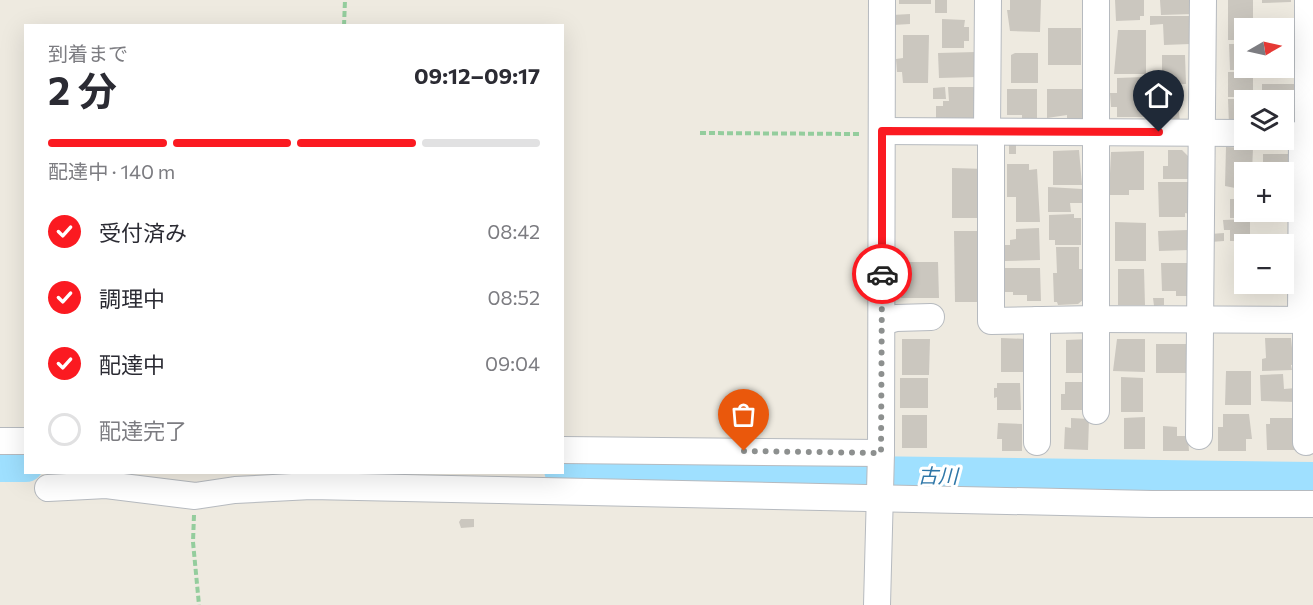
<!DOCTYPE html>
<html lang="ja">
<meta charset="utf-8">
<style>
:root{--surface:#fff;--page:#f2f2f3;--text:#2b2b33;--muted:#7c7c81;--line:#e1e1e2;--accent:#fb1a21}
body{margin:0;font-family:Commissioner,"Noto Sans JP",sans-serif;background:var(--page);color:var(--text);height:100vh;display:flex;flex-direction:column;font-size:22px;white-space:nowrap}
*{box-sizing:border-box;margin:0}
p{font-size:20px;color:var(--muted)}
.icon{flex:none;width:33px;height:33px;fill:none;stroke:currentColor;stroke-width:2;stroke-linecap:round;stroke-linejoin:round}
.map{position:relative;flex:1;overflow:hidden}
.panel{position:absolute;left:24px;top:24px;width:540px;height:450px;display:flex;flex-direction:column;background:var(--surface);border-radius:0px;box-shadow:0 6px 24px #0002}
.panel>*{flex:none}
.needle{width:39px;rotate:81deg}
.controls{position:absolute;left:1234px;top:18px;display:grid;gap:12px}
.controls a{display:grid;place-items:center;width:60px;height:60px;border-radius:0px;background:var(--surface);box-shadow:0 6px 24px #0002;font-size:30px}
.pin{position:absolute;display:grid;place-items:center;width:51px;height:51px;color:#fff;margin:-62px -26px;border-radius:50% 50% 50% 0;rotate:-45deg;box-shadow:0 0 6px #0007}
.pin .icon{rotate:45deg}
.courier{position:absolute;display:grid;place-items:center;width:60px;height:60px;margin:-30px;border:4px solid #fb1a21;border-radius:50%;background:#fff;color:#222;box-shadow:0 2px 8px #0007}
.headline em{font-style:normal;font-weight:700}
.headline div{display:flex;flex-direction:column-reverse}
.headline{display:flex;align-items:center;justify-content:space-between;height:102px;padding:0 24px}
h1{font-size:39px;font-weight:700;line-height:45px}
.bar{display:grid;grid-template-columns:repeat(4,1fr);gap:9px 6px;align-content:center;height:72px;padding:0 24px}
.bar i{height:8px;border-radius:4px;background:var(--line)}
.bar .current{background:var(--accent)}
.bar p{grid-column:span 4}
ol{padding:0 24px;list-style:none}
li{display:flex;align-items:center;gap:18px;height:66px}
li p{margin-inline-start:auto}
li .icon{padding:6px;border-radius:50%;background:var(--accent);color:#fff;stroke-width:4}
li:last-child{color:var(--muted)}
li i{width:33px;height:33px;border:3px solid var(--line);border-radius:50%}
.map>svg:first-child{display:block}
</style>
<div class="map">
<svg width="1313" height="605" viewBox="0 0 1313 605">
<rect width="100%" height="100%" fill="#eeeae0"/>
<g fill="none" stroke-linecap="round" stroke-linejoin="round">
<g stroke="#9fe0ff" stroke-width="36">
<polyline points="0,464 26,464"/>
<polyline points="562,470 1313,480"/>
</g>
</g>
<g fill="#cbc7bf">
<rect x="899" y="0" width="32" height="4"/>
<rect x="935" y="0" width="12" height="13"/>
<polygon points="1010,0 1041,0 1040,32 1010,31 1007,10 1010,10"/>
<polygon points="1115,0 1144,0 1144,16 1140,16 1140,20 1116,21"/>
<polygon points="1160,0 1193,0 1193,14 1161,15"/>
<polygon points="1228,0 1253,0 1253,28 1245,28 1245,40 1228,40"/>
<polygon points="1262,0 1291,0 1291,2 1262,3"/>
<polygon points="910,14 910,24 893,25 892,15"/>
<polygon points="1150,16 1190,16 1190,44 1164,45 1163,24 1150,25"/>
<polygon points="1264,18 1296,18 1297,42 1284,42 1284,28 1264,28"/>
<polygon points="942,19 965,20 964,27 969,27 969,41 964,41 964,48 942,48"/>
<rect x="1048" y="28" width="33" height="37"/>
<polygon points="1118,30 1146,30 1146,74 1114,74"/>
<polygon points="903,35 929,35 928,83 903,83 902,72 897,72 896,59 903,58"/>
<polygon points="1229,44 1245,44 1245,70 1230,70"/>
<polygon points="976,52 977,77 939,78 938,53"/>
<polygon points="1284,52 1298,52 1298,73 1293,73 1293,78 1269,78 1268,68 1284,68"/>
<polygon points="1015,53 1038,53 1038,83 1011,83 1011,55"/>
<polygon points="1162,55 1185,55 1186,84 1162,84"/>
<rect x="1228" y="72" width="25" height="25"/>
<polygon points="1144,77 1145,117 1117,117 1117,107 1111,107 1110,93 1117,93 1117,78"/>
<polygon points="1262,84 1299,84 1299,111 1284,111 1284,100 1262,100"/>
<polygon points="945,87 946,99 933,99 933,88"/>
<polygon points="948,87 975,87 976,122 944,122 944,119 936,119 936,106 943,106 943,101 949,101"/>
<polygon points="1007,89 1037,89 1037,121 1022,121 1022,115 1007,115"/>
<polygon points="1047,89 1085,89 1085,121 1067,121 1067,115 1047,118"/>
<polygon points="1152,92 1177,92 1180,123 1152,123"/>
<polygon points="1228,99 1245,99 1245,124 1229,125"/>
<polygon points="1009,144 1016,145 1016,154 1009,154"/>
<polygon points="1226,147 1253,148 1252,172 1245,172 1245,190 1225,186"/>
<polygon points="1079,150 1082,185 1053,185 1053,151"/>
<polygon points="1168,150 1182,150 1189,157 1188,179 1163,179 1163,166 1168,166"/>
<polygon points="1144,151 1144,190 1129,190 1129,195 1109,195 1111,152"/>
<polygon points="1263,154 1294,154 1294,197 1284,197 1284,172 1263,172"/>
<polygon points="1007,164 1029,164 1029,170 1037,169 1040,222 1016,222 1016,197 1007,197"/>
<polygon points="952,168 986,169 985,218 952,218"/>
<polygon points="1158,182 1190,182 1191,214 1185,213 1185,217 1159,217"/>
<polygon points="1048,187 1082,189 1082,203 1070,203 1071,212 1048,212"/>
<polygon points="1230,199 1245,199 1248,218 1230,218"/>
<polygon points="1074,214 1074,218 1081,218 1081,245 1055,245 1055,240 1049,240 1049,215"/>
<polygon points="1250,219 1250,241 1230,241 1230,230 1224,230 1223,220"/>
<polygon points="1115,222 1146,223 1146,261 1115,261"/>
<polygon points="1039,228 1040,260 1005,261 1004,245 1010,245 1010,240 1016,239 1016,229"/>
<polygon points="1188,230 1189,250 1159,251 1158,231"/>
<polygon points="954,231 983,231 984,302 955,302"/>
<polygon points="1224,233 1224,241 1210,242 1210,234"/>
<polygon points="1263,239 1295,239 1294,288 1259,287 1259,284 1284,284 1284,244 1263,244"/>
<polygon points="1056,247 1079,247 1079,269 1084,269 1084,299 1078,304 1058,305 1057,302 1054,302 1053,273 1057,273"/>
<polygon points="901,262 938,262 939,298 901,298"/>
<polygon points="1161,263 1188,263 1188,296 1176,296 1176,291 1162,291"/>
<polygon points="1005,268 1040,268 1041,301 1027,301 1027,295 1013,295 1013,292 1005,292"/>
<polygon points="1118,269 1144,269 1145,305 1118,305"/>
<polygon points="1153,298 1164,298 1164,305 1154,306"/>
<polygon points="1001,338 1026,339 1026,372 1001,372"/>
<polygon points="1265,338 1291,338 1292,348 1297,348 1298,364 1291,365 1292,370 1262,371 1262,359 1266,358"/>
<polygon points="902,339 930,339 929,375 902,375"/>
<polygon points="1090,339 1090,373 1066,373 1066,340"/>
<polygon points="1117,339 1145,339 1145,372 1113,371"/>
<rect x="1156" y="344" width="33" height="29"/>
<polygon points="1226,371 1251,371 1251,405 1225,405"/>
<polygon points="1283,374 1284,389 1296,388 1296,402 1261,401 1260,375"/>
<polygon points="1121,377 1143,378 1143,412 1121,412"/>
<rect x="900" y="378" width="28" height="30"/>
<polygon points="1065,382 1089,382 1089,410 1061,410 1061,394 1065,394"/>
<polygon points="997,383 1020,383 1021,410 997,410 997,397 994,398 994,388 997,388"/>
<polygon points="1223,414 1249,414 1252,439 1246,439 1246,451 1218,451 1218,427 1223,427"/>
<rect x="902" y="415" width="25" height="33"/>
<polygon points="1145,417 1145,449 1124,449 1124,418"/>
<polygon points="1071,418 1089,419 1088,450 1064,449 1065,427 1071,428"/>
<polygon points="1270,418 1294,418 1298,450 1267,450 1266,424 1270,424"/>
<polygon points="998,423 1022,424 1022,451 1002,451 1002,439 997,439"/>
<polygon points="1163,426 1177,427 1177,436 1188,436 1189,451 1163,451"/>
<polygon points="461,519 474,519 474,527 461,528 459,522"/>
</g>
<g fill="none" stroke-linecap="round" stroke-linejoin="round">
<g stroke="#b6babf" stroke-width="28">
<g id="minor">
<polyline points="1096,0 1096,319 1313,320"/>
<polyline points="882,131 1245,133"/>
<polyline points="987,131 988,0"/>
<polyline points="991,131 991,321 1096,319 1096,411"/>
<polyline points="1308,133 1308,0"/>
<polyline points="1037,320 1037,442"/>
<polyline points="1301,320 1302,133"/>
<polyline points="882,322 896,318 931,317"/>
<polyline points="1199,436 1203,0"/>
<polyline points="0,441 26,441"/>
<polyline points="1306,442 1306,320"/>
<polyline points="562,450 881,453"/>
<polyline points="48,488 106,485 195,496 235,490 311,486 1152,504 1313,504"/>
<polyline points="877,605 881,453 882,0"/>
</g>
</g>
<g stroke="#94cd9d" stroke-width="4" stroke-dasharray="6 3" stroke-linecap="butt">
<polyline points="344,26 345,0"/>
<polyline points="700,133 860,134"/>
<polyline points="194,515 193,542 199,605"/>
</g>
<use href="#minor" stroke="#fff" stroke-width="26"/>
</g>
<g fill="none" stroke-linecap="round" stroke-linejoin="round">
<polyline stroke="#8d908f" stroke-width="6" stroke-dasharray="0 10.8" points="744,451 881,453 882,274"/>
<polyline stroke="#fb1a21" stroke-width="8" points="882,274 882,131 1159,132"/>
</g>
<g text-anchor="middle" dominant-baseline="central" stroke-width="6" stroke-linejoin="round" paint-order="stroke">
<g font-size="20" font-style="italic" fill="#2f77a8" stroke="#fff">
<text transform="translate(938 475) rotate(1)">古川</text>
</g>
</g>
</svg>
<div class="controls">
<a><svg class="needle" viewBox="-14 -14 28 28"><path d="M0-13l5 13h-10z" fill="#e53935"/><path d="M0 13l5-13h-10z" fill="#7c7c81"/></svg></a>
<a><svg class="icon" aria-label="layers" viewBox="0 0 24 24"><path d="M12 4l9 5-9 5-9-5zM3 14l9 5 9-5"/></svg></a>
<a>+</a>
<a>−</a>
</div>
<div class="pin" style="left:744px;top:451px;background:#ea580c"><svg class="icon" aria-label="bag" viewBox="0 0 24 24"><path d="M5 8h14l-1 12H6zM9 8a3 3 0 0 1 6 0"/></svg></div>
<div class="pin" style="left:1159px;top:132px;background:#1f2937"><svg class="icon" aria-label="home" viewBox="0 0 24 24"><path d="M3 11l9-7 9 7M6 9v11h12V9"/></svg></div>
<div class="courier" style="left:882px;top:274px"><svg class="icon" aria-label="car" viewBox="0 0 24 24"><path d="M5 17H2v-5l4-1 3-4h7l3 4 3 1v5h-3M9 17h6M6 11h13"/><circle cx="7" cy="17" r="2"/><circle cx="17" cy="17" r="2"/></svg></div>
<section class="panel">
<div class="headline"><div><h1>2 分</h1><p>到着まで</p></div><em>09:12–09:17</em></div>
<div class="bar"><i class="current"></i><i class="current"></i><i class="current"></i><i></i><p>配達中 · 140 m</p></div>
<ol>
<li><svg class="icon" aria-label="check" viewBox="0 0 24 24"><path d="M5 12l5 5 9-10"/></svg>受付済み<p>08:42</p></li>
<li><svg class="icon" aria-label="check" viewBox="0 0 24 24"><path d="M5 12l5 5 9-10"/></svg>調理中<p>08:52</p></li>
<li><svg class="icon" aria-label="check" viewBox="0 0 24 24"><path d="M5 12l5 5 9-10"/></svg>配達中<p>09:04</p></li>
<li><i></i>配達完了</li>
</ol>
</section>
</div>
